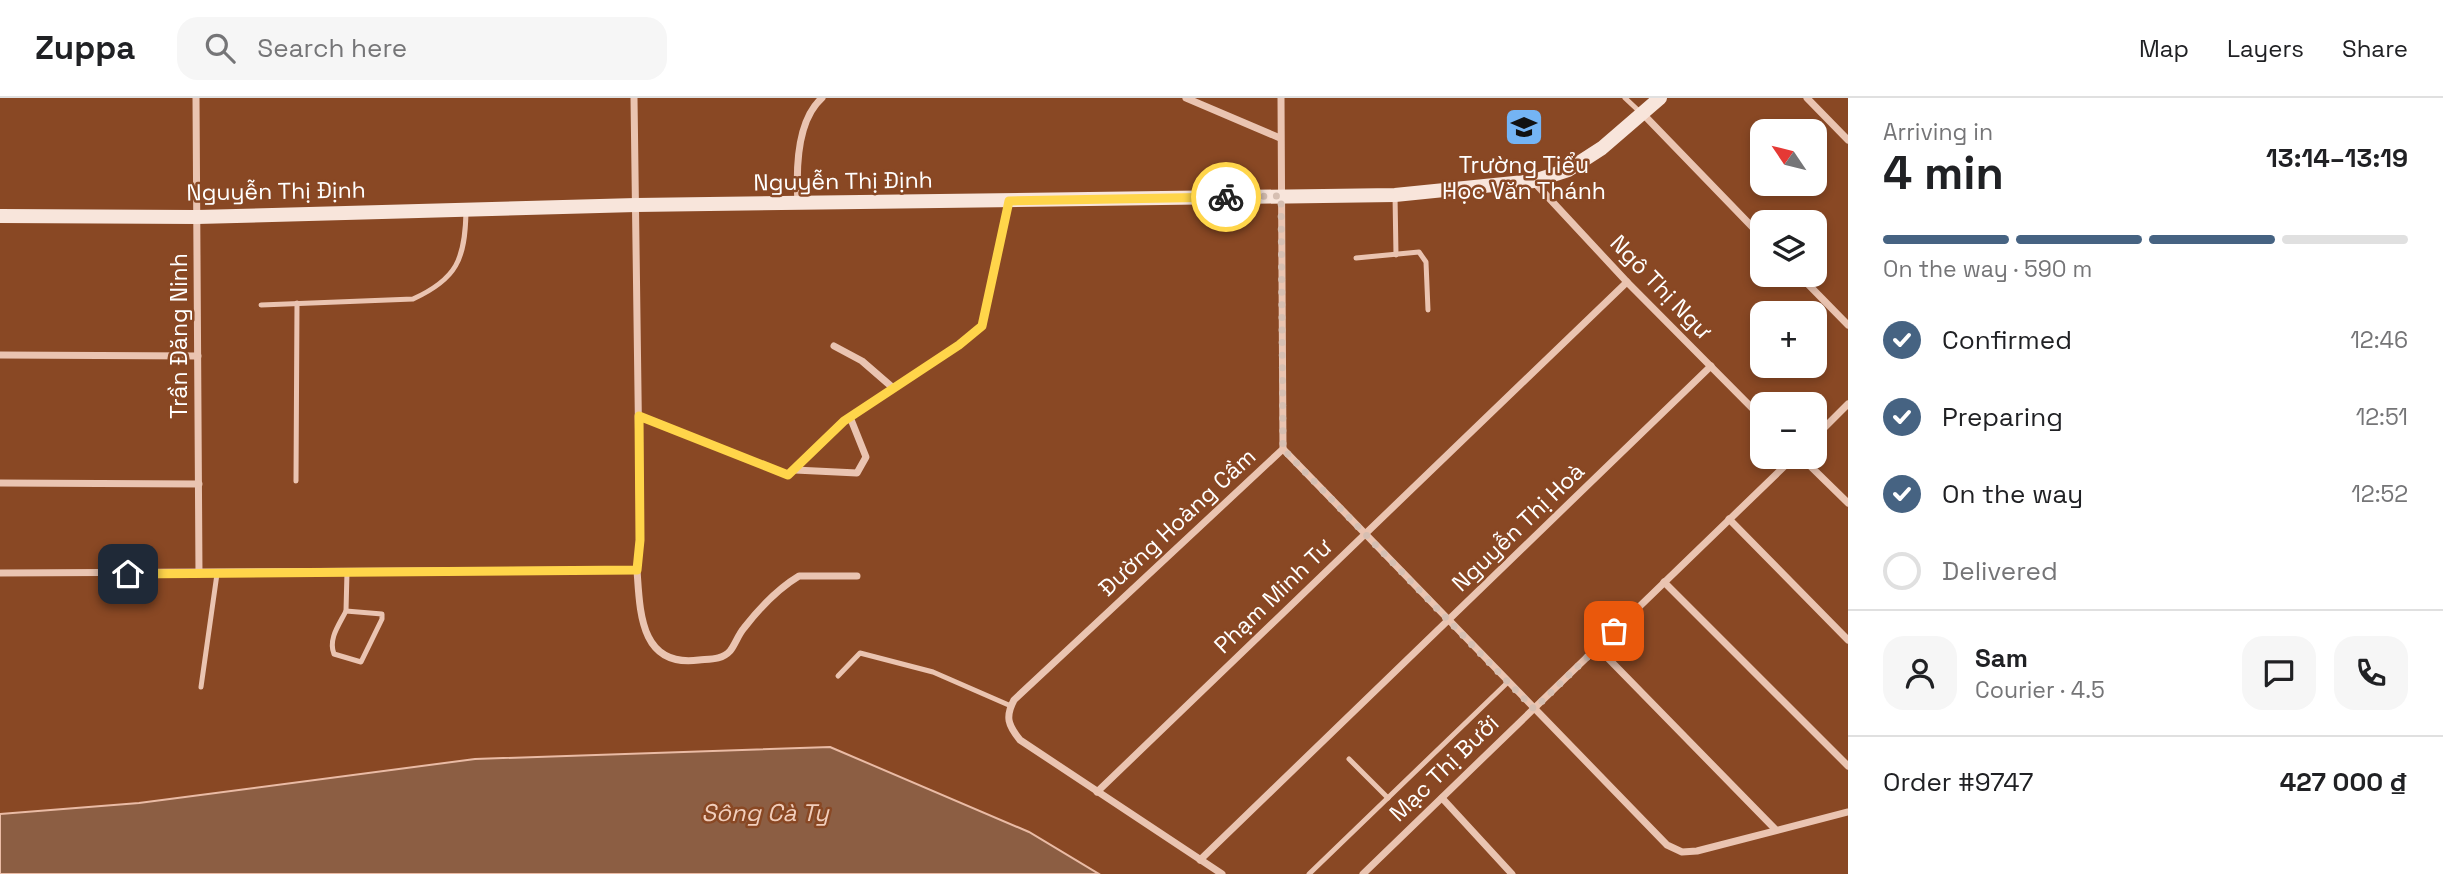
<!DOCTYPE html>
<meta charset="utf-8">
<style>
:root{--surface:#fff;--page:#f6f6f6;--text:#202124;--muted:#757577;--line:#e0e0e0;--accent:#466382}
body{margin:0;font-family:"Space Grotesk",sans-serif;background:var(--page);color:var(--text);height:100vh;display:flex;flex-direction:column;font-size:26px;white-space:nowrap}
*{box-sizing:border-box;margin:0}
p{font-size:23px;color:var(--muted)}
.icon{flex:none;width:38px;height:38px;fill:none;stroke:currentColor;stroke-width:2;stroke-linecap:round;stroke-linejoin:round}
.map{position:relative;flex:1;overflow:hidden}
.panel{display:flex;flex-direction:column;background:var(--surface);width:595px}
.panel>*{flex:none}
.needle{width:46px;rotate:305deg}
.tools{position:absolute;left:1750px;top:21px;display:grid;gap:14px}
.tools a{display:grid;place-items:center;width:77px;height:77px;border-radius:14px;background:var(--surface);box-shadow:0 4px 10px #0003;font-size:35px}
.pin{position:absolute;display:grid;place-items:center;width:60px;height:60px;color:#fff;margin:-30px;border-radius:14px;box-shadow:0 4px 10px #0006}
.courier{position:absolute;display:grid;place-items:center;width:70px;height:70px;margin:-35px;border:5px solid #ffd54a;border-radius:50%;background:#fff;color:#222;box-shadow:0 2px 9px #0007}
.headline em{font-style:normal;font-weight:800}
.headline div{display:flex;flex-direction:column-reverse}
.headline{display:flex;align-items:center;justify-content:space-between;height:119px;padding:0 35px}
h1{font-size:46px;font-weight:800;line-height:52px}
.bar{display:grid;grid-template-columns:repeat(4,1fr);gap:10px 7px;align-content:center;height:84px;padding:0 35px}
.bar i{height:9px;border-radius:5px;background:var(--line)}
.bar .selected{background:var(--accent)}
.bar p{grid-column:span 4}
.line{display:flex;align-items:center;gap:18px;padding:0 35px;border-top:2px solid var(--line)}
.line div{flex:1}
.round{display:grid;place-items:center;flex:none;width:74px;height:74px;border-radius:21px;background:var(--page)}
ol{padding:0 35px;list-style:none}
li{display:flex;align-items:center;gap:21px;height:77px}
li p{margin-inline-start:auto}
li .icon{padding:7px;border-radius:50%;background:var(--accent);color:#fff;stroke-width:4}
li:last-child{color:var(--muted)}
li i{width:38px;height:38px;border:4px solid var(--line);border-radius:50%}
header{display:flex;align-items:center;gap:42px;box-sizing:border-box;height:98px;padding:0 35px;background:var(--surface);border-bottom:2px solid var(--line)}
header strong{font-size:33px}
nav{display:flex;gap:38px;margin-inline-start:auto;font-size:24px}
.search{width:490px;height:63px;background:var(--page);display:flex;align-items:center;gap:18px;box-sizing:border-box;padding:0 24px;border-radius:21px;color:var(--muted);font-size:26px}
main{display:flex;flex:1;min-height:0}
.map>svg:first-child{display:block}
</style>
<header>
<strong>Zuppa</strong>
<div class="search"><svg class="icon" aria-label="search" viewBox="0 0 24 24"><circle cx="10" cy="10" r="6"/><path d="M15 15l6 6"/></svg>Search here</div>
<nav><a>Map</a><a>Layers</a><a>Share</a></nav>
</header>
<main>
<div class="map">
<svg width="1848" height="776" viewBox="0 0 1848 776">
<rect width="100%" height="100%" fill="#894824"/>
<polygon fill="#8c5e43" stroke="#eabba5" stroke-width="2" points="830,649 1029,734 1099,776 0,776 0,716 139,705 475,661"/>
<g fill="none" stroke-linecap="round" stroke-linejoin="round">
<g stroke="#eac4b1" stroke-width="5">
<polyline points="1625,0 1640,14"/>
<polyline points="1395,97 1396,157"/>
<polyline points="1356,160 1419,154 1426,164 1428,212"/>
<path d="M261,207L413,201C457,181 465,161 466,114"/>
<polyline points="296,383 297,205"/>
<path d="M346,513L382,516V521L361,564L334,556C328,541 339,527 346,513Z"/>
<polyline points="346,513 347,474"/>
<polyline points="838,578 860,555 933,574 1011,608"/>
<polyline points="201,589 217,476"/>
<polyline points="1349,661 1388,700"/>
<polyline points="1309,776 1508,584"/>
</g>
<g stroke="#eac4b1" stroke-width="7">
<polyline points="196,0 199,476"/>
<polyline points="1186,0 1280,40"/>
<polyline points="1807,0 1848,42"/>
<polyline points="1643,16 1762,139"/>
<polyline points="1534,84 1627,184 1762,320"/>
<path d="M798,105C796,73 796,23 822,0"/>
<polyline points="1799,177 1848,227"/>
<polyline points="834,248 862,263 892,289"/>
<polyline points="0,257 198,258"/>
<polyline points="639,318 788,377 844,323 959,247 982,228 1009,103"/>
<polyline points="1815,339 1848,306"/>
<polyline points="1283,351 1667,747 1682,754 1697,753 1848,714"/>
<polyline points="1801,359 1848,405"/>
<polyline points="795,372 857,375 866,359 850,319"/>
<polyline points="0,385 199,386"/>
<polyline points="1729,421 1848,542"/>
<path d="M637,472C640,514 640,570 699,562C710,561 722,562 730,553C735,547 738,537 744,530C758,512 779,490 799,478H857"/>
<polyline points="0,475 637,472 640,441 634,0"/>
<polyline points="1664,484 1848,668"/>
<polyline points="1597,549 1775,731"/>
<polyline points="1097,694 1627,184"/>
<polyline points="1442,700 1512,776"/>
<polyline points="1200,762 1711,268"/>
<path d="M1222,776L1020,642C1008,627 1005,619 1014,602L1283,351L1281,0"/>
<polyline points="1363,776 1794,359"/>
</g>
<polyline stroke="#f8e5db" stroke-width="14" points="0,118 197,119 636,107 1395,97 1534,83 1568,72 1602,50 1660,0"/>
</g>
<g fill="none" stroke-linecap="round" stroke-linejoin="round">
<polyline stroke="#d6bfb2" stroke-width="7" stroke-dasharray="0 12.6" points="1226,99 1281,98 1283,351 1534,611 1614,533"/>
<polyline stroke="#ffd54a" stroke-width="9" points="128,476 637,472 640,442 639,318 788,377 844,323 959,247 982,228 1009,103 1226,99"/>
</g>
<defs>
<g id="school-square" transform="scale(2.0125)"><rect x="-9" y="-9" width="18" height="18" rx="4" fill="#74b4f4" stroke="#894824"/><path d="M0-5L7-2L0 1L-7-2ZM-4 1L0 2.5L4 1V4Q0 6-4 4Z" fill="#111"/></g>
</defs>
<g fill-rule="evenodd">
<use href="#school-square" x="1524" y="29"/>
</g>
<g text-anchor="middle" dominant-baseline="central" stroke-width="5" stroke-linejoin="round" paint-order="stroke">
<g font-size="23" fill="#fff" stroke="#894824">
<text x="1524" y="67">Trường Tiểu<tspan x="1524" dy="26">Học Văn Thánh</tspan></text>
</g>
<g font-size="23" fill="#fff" stroke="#894824">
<text transform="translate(843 83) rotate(-1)">Nguyễn Thị Định</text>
<text transform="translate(276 93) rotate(-1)">Nguyễn Thị Định</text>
<text transform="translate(1661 189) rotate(46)">Ngô Thị Ngư</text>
<text transform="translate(179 238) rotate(-90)">Trần Đăng Ninh</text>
<text transform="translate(1177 424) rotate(-43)">Đường Hoàng Cầm</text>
<text transform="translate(1518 429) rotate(-44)">Nguyễn Thị Hoà</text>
<text transform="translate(1273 498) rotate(-44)">Phạm Minh Tư</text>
<text transform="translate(1444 670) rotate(-44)">Mạc Thị Bưởi</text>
</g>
<g font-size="24" font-style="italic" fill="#f1cebc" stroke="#894824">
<text x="765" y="714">Sông Cà Ty</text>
</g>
</g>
</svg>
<div class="tools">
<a><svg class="needle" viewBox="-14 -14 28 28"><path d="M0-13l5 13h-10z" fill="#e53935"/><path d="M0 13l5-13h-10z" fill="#757577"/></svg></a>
<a><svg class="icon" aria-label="layers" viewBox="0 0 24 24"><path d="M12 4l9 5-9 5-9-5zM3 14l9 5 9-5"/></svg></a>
<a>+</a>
<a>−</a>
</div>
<div class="pin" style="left:1614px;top:533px;background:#ea580c"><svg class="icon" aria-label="bag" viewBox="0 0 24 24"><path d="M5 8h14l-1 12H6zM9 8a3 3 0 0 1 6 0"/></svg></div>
<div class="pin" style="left:128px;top:476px;background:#1f2937"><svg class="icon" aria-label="home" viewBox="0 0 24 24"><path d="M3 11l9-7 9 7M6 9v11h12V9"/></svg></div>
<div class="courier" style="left:1226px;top:99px"><svg class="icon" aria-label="bike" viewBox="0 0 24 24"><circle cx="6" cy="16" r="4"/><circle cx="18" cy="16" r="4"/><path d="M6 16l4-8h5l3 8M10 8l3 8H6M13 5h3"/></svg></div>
</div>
<section class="panel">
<div class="headline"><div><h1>4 min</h1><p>Arriving in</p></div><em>13:14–13:19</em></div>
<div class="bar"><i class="selected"></i><i class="selected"></i><i class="selected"></i><i></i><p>On the way · 590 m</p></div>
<ol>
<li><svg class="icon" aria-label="check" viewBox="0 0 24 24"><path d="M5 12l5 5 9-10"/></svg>Confirmed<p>12:46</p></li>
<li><svg class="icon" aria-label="check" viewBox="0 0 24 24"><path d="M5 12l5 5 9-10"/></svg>Preparing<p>12:51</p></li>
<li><svg class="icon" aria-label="check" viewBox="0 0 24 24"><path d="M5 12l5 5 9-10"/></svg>On the way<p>12:52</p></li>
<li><i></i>Delivered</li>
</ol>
<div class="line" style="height:126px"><a class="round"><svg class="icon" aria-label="person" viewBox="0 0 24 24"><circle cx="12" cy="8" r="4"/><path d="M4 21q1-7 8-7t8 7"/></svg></a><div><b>Sam</b><p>Courier · 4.5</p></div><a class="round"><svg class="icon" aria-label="chat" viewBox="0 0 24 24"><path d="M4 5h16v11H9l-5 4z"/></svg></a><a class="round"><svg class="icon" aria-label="phone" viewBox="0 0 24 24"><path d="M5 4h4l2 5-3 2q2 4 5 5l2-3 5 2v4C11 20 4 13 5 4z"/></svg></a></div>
<div class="line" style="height:91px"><div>Order #9747</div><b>427 000 ₫</b></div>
</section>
</main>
